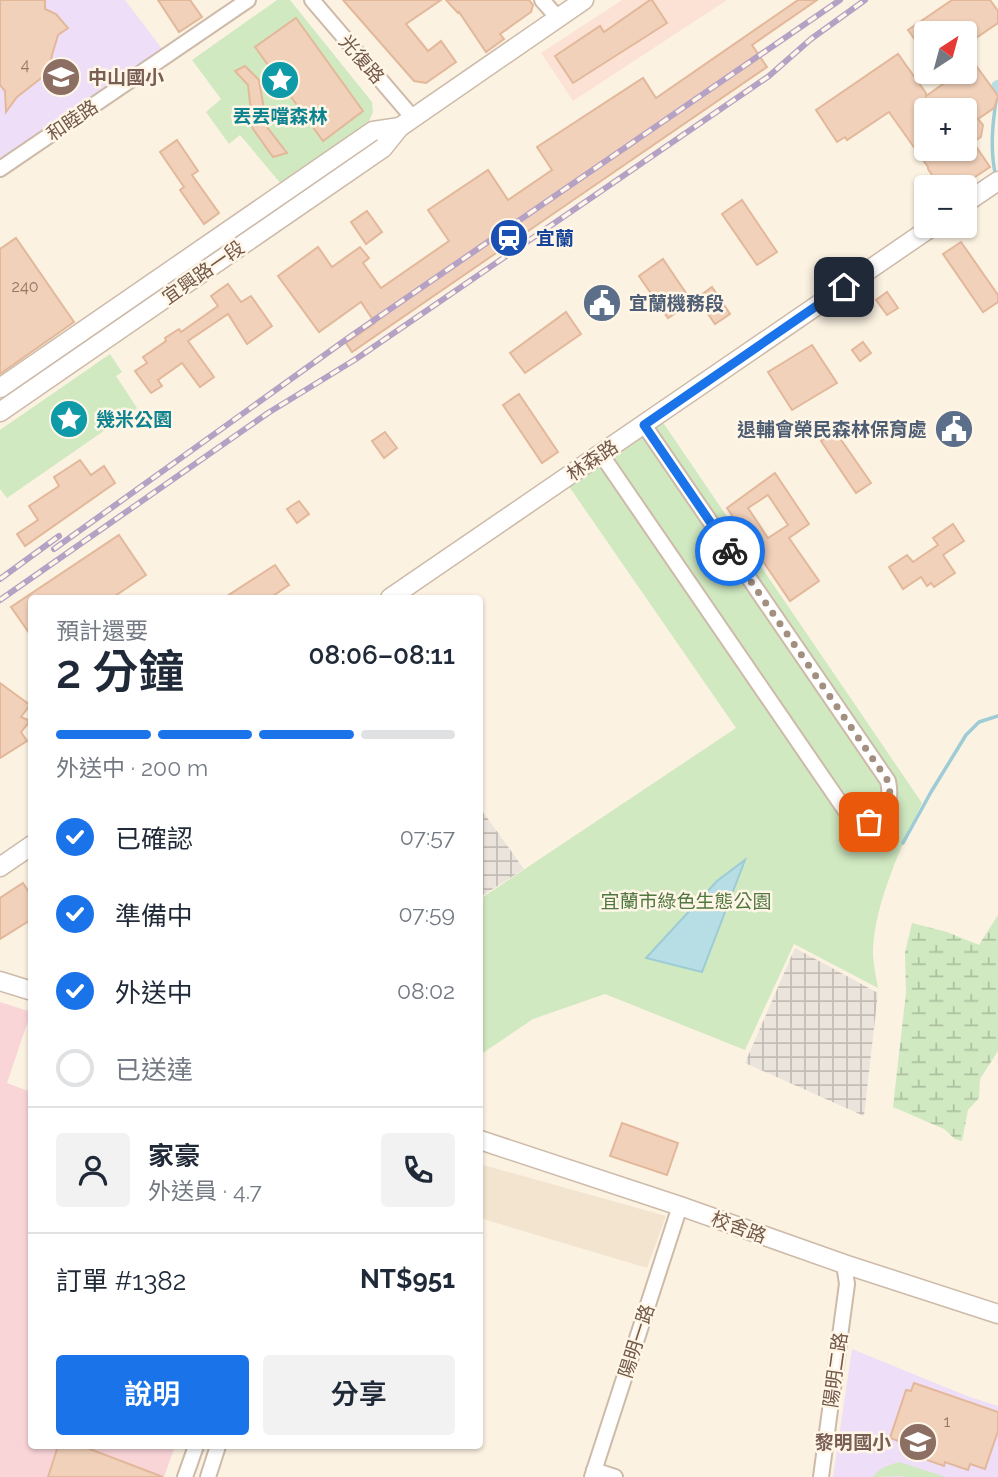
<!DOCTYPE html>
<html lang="zh-TW">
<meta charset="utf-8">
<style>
:root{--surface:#fff;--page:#f2f2f3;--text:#1f2937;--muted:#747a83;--line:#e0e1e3;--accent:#1a73e8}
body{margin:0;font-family:Raleway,"Noto Sans TC",sans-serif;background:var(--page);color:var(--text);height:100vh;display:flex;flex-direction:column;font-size:26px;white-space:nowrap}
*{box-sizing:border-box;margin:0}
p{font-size:23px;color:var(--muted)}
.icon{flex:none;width:38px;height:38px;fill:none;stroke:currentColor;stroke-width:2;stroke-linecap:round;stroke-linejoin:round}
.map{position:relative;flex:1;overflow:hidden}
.panel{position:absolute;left:28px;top:595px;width:455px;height:854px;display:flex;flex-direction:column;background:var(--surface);border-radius:7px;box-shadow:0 2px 5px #0004}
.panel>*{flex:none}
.needle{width:46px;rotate:36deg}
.controls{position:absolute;left:914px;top:21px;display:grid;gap:14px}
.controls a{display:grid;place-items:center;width:63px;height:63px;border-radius:7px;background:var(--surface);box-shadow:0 2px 5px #0004;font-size:35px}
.pin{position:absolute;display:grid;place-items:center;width:60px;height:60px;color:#fff;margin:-30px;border-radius:14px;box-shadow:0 4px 10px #0006}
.courier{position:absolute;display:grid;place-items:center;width:70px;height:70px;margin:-35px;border:5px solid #1a73e8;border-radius:50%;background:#fff;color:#222;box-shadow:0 2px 9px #0007}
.head em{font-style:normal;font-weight:600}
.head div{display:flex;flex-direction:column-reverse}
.head{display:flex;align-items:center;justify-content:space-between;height:119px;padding:0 28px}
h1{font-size:46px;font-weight:600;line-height:52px}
.bar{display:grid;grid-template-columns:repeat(4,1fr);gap:10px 7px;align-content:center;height:84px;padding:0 28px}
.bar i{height:9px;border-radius:5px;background:var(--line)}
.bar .active{background:var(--accent)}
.bar p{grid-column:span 4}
.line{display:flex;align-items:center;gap:18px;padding:0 28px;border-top:2px solid var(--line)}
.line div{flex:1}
.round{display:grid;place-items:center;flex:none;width:74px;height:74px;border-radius:7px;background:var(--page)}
ol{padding:0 28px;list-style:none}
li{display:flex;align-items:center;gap:21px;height:77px}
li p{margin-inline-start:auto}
li .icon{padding:7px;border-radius:50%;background:var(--accent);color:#fff;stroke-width:4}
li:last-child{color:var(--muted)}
li i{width:38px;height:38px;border:4px solid var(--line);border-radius:50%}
.cta{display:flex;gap:14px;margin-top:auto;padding:14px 28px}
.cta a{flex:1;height:80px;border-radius:7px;background:var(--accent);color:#fff;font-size:28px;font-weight:600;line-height:80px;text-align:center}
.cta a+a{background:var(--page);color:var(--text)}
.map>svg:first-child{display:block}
</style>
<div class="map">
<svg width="998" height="1477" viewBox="0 0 998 1477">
<defs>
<pattern id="industrial-grid" width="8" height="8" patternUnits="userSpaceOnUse" patternTransform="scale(1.75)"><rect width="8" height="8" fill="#ebe4dd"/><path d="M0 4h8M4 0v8" fill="none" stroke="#c3bcb5"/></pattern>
<pattern id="wetland-marsh" width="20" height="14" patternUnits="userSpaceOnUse" patternTransform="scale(1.75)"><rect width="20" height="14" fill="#d0e9c1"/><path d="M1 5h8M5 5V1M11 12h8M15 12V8" fill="none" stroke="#adc09f"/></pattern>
</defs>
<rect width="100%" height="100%" fill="#fcf2e2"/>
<polygon fill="#f3e4d0" points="480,1164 666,1216 647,1268 480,1218"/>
<polygon fill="#fce2d5" points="622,0 727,0 573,101 541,53"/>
<g fill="url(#industrial-grid)">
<polygon points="480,808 524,869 480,897"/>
<polygon points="795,948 878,993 864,1116 745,1063"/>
</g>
<g fill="#efdef8">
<polygon points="0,0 125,0 163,50 0,160"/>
<polygon points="852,1349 967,1396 998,1406 998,1477 833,1477"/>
</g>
<polygon fill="#f9d5d8" points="0,1002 31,1012 7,1083 31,1092 32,1446 175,1446 164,1477 0,1477"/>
<polygon fill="url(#wetland-marsh)" points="998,915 998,1051 980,1079 979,1098 968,1110 962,1141 955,1139 944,1129 893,1107 906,992 905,952 912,923 947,932 979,945"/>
<g fill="#d0e9c1">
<polygon points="277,0 290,0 372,102 373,112 369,121 281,184 240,135 229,144 206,112 221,99 192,60"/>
<polygon points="110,354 122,372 116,376 137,408 7,498 0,489 0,430"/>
<path d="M662,421L922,803C902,844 874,905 873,951C873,963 876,976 878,988L794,944L745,1050L605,994L533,1019L480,1055V899L736,728L568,485Z"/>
<path d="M899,1462L946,1477H905L901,1476L873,1477C879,1468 889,1465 899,1462Z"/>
</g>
<polygon fill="#b7dde5" stroke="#9dccd6" stroke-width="2" points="745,860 702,972 646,958 717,881"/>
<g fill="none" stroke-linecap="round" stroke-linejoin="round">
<g stroke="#9dccd6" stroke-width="3.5">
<path d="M996,177C989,148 993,118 998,89"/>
<polyline points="903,843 931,792 966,735 979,722 998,716"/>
</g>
<polyline stroke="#b7dde5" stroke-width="14" points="998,87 998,89"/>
</g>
<g fill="#f1d1ba" stroke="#e3b89a" stroke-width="2" fill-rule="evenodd">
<polygon points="0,0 45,0 45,9 56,14 68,28 58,35 52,55 49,72 17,97 6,112 5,91 0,85"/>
<polygon points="158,0 190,0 202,17 179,32"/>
<polygon points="343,0 441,0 406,24 428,51 441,41 456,62 426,83 414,81"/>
<polygon points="446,0 529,0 533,5 531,12 500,34 504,39 486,52 459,12 458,13"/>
<polygon points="650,0 652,0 667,23 573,83 555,56 600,26 604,32"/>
<polygon points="798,0 817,0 752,45 767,67 352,352 346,343 375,323 361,302 319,332 278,276 318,247 332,267 360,247 369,258 363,263 381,288 449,241 428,210 488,170 508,200 552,170 537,147 643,78 656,98"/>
<polygon points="952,0 990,0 998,11 998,23 964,46 964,33 926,33 926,55 908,30"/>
<polygon points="296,18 363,111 323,141 255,47"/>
<path d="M964,49L998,96L994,108L978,119L983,125L981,137L973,142L990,167L960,187H940L928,169V167L889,112L847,140L845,137L837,142L816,110L898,54L926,93V96L960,72H964ZM926,110H964V149H926Z"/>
<polygon points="245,66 259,80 267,127 287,153 273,157 253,129 248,85 235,71"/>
<polygon points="177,140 198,171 192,175 219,213 204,224 180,190 184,187 160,152"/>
<polygon points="742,200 777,252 757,265 722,214"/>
<polygon points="367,211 382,232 366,244 351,222"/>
<polygon points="16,238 74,322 0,374 0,249"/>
<polygon points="961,242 998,295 998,302 983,312 943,254"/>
<polygon points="663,259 692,302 668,318 639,276"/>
<polygon points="228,284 241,302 251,296 272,326 247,344 228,314 188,341 214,377 200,387 182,363 158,380 162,386 151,393 135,371 147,363 143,357 166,341 165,338 179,329 181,332 218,306 211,296"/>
<polygon points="712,287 730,314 715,324 697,298"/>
<polygon points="887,292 898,308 887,315 876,300"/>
<polygon points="566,312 581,334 525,373 510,353"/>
<polygon points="863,342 871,353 860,361 852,350"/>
<polygon points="812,345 837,383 792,410 768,372"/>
<polygon points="519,394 558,452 542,463 503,405"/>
<polygon points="835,431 871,483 856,493 821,441"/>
<polygon points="385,432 397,448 384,458 372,441"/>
<polygon points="80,460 91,475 104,466 115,483 25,546 17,534 38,520 29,506 59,486 54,477"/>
<path d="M775,473L809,524L789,538L819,581L790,601L727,508ZM768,495L788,525L768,538L748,508Z"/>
<polygon points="299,501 309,514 297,523 287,509"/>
<polygon points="953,524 964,541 943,555 955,573 934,587 931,583 927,586 921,577 903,589 889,567 907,555 913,562 938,545 933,538"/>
<polygon points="119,535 146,575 112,598 32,598 32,637 11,607"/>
<polygon points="275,565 289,585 270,598 224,598"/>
<polygon points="0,683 30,705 21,717 30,721 21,732 27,741 0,758"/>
<polygon points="23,883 32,897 32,919 0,939 0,898"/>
<polygon points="622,1123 678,1143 667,1175 610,1156"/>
<polygon points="914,1383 998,1412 998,1431 985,1469 970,1464 968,1470 945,1462 944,1466 927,1460 928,1457 905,1449 907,1444 890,1438 906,1390 911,1391"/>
<polygon points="58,1446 82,1446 163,1477 48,1477"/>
</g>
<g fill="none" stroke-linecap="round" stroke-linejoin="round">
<g stroke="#cdbaa9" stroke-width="18">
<g id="minor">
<polyline points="312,0 413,118"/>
<polyline points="542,0 558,18"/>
<polyline points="0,169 248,0"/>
<path d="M601,454L845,810C873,834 895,813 888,781L644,425"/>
<polyline points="594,1470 615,1477"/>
<polyline points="185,1477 196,1446"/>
<polyline points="208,1477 218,1446"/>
<polyline points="592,1477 680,1206"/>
<polyline points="821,1477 847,1284 844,1264"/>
</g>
</g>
<g stroke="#cdbaa9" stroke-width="21">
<g id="tertiary">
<polyline points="964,204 998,181"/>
<polyline points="0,388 373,131 400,127"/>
<polyline points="0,412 383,148 400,127 584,0"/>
<polyline points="390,598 933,226"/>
<polyline points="0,867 32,845"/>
<polyline points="0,981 32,991"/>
<polyline points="480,1140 680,1206 844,1264 998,1314"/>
</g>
</g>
<use href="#minor" stroke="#fff" stroke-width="14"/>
<use href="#tertiary" stroke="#fff" stroke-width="18"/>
<g stroke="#b5a1c4" stroke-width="6">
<g id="rail">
<polyline points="54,549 351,336 840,0"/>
<polyline points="0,579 59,536"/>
<polyline points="0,600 268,413 356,359 769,76 811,39 865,0"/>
</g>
</g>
<use href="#rail" stroke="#fff6e7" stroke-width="3.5" stroke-dasharray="10" stroke-linecap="butt"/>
</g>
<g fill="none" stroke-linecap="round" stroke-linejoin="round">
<path stroke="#a38f7f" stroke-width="7" stroke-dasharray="0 12.6" d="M730,551L888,781C893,802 888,813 869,822"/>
<polyline stroke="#1a73e8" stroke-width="9" points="730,551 644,425 844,287"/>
</g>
<defs>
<g id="school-disc" transform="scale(2.0125)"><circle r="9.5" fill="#8d6e63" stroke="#fff6e7"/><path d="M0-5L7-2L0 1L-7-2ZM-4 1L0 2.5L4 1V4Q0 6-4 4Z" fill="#fff"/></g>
<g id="sight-disc" transform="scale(2.0125)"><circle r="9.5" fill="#0f9aa8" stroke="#fff6e7"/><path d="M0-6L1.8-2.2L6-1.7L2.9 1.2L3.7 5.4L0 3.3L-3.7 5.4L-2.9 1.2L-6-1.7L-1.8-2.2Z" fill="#fff"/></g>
<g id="station-disc" transform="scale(2.0125)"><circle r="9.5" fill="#1a4fb4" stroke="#fff6e7"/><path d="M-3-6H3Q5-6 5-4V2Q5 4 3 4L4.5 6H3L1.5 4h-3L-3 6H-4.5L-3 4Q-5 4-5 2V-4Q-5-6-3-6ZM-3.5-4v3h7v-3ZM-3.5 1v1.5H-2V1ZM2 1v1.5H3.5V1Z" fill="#fff"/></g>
<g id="civic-disc" transform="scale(2.0125)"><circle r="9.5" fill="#5c6f8a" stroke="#fff6e7"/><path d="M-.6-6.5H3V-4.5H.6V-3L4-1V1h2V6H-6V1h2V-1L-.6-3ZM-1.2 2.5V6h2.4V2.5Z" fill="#fff"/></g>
</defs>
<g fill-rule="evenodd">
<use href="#school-disc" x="61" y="77"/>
<use href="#sight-disc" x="280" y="80"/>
<use href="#station-disc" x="509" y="238"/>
<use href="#civic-disc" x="602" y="303"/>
<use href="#sight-disc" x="69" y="419"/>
<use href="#civic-disc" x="954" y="429"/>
<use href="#school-disc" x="918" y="1442"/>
</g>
<g text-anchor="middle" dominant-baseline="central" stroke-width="5" stroke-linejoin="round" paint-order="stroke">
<g font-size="16" fill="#927765">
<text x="25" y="64">4</text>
<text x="25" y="286">240</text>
<text x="947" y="1421">1</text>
</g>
<g font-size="19" fill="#735949" stroke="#fff6e7">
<text transform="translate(362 59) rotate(49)">光復路</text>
<text transform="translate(72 120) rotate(-34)">和睦路</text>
<text transform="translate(203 272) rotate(-35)">宜興路一段</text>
<text transform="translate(592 460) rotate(-34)">林森路</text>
<text transform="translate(739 1227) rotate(20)">校舍路</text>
<text transform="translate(636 1341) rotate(-72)">陽明一路</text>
<text transform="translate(835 1370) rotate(-82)">陽明二路</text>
</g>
<g font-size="19" font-weight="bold" fill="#785e54" stroke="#fff6e7" text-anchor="start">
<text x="88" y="77">中山國小</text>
<text x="891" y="1442" text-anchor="end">黎明國小</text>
</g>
<g font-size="19" font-weight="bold" fill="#0d838f" stroke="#fff6e7">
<text x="280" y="116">丟丟噹森林</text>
<text x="96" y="419" text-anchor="start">幾米公園</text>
</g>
<g font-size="19" font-weight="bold" fill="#164399" stroke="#fff6e7" text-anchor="start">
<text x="536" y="238">宜蘭</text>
</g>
<g font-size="19" font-weight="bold" fill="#4e5e75" stroke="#fff6e7" text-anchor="start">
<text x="629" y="303">宜蘭機務段</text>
<text x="927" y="429" text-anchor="end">退輔會榮民森林保育處</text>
</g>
<g font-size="19" fill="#507841" stroke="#fff6e7">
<text x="686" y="901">宜蘭市綠色生態公園</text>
</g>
</g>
</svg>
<div class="controls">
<a><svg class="needle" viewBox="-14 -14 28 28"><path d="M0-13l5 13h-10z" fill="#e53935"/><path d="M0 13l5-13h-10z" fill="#747a83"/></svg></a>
<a>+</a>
<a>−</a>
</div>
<div class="pin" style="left:869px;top:822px;background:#ea580c"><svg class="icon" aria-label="bag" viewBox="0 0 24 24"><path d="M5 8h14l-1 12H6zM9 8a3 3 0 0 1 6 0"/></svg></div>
<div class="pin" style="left:844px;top:287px;background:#1f2937"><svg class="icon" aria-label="home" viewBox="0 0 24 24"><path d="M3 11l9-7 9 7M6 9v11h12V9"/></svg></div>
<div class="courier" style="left:730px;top:551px"><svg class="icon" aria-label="bike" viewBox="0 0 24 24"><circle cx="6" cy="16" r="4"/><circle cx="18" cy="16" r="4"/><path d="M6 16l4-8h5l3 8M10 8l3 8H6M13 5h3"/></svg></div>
<section class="panel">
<div class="head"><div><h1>2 分鐘</h1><p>預計還要</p></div><em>08:06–08:11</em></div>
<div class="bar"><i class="active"></i><i class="active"></i><i class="active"></i><i></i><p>外送中 · 200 m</p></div>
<ol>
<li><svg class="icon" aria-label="check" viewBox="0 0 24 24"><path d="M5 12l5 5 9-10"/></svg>已確認<p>07:57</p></li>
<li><svg class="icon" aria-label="check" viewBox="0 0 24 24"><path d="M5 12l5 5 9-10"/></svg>準備中<p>07:59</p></li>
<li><svg class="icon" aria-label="check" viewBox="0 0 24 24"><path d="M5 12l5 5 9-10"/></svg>外送中<p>08:02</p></li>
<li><i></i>已送達</li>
</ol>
<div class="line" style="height:126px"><a class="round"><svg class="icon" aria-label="person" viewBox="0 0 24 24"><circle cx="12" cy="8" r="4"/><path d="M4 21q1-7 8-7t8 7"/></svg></a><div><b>家豪</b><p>外送員 · 4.7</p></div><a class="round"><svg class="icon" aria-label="phone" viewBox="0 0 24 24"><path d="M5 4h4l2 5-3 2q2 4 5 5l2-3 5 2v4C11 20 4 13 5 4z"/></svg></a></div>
<div class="line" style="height:91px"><div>訂單 #1382</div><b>NT$951</b></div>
<div class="cta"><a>說明</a><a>分享</a></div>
</section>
</div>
